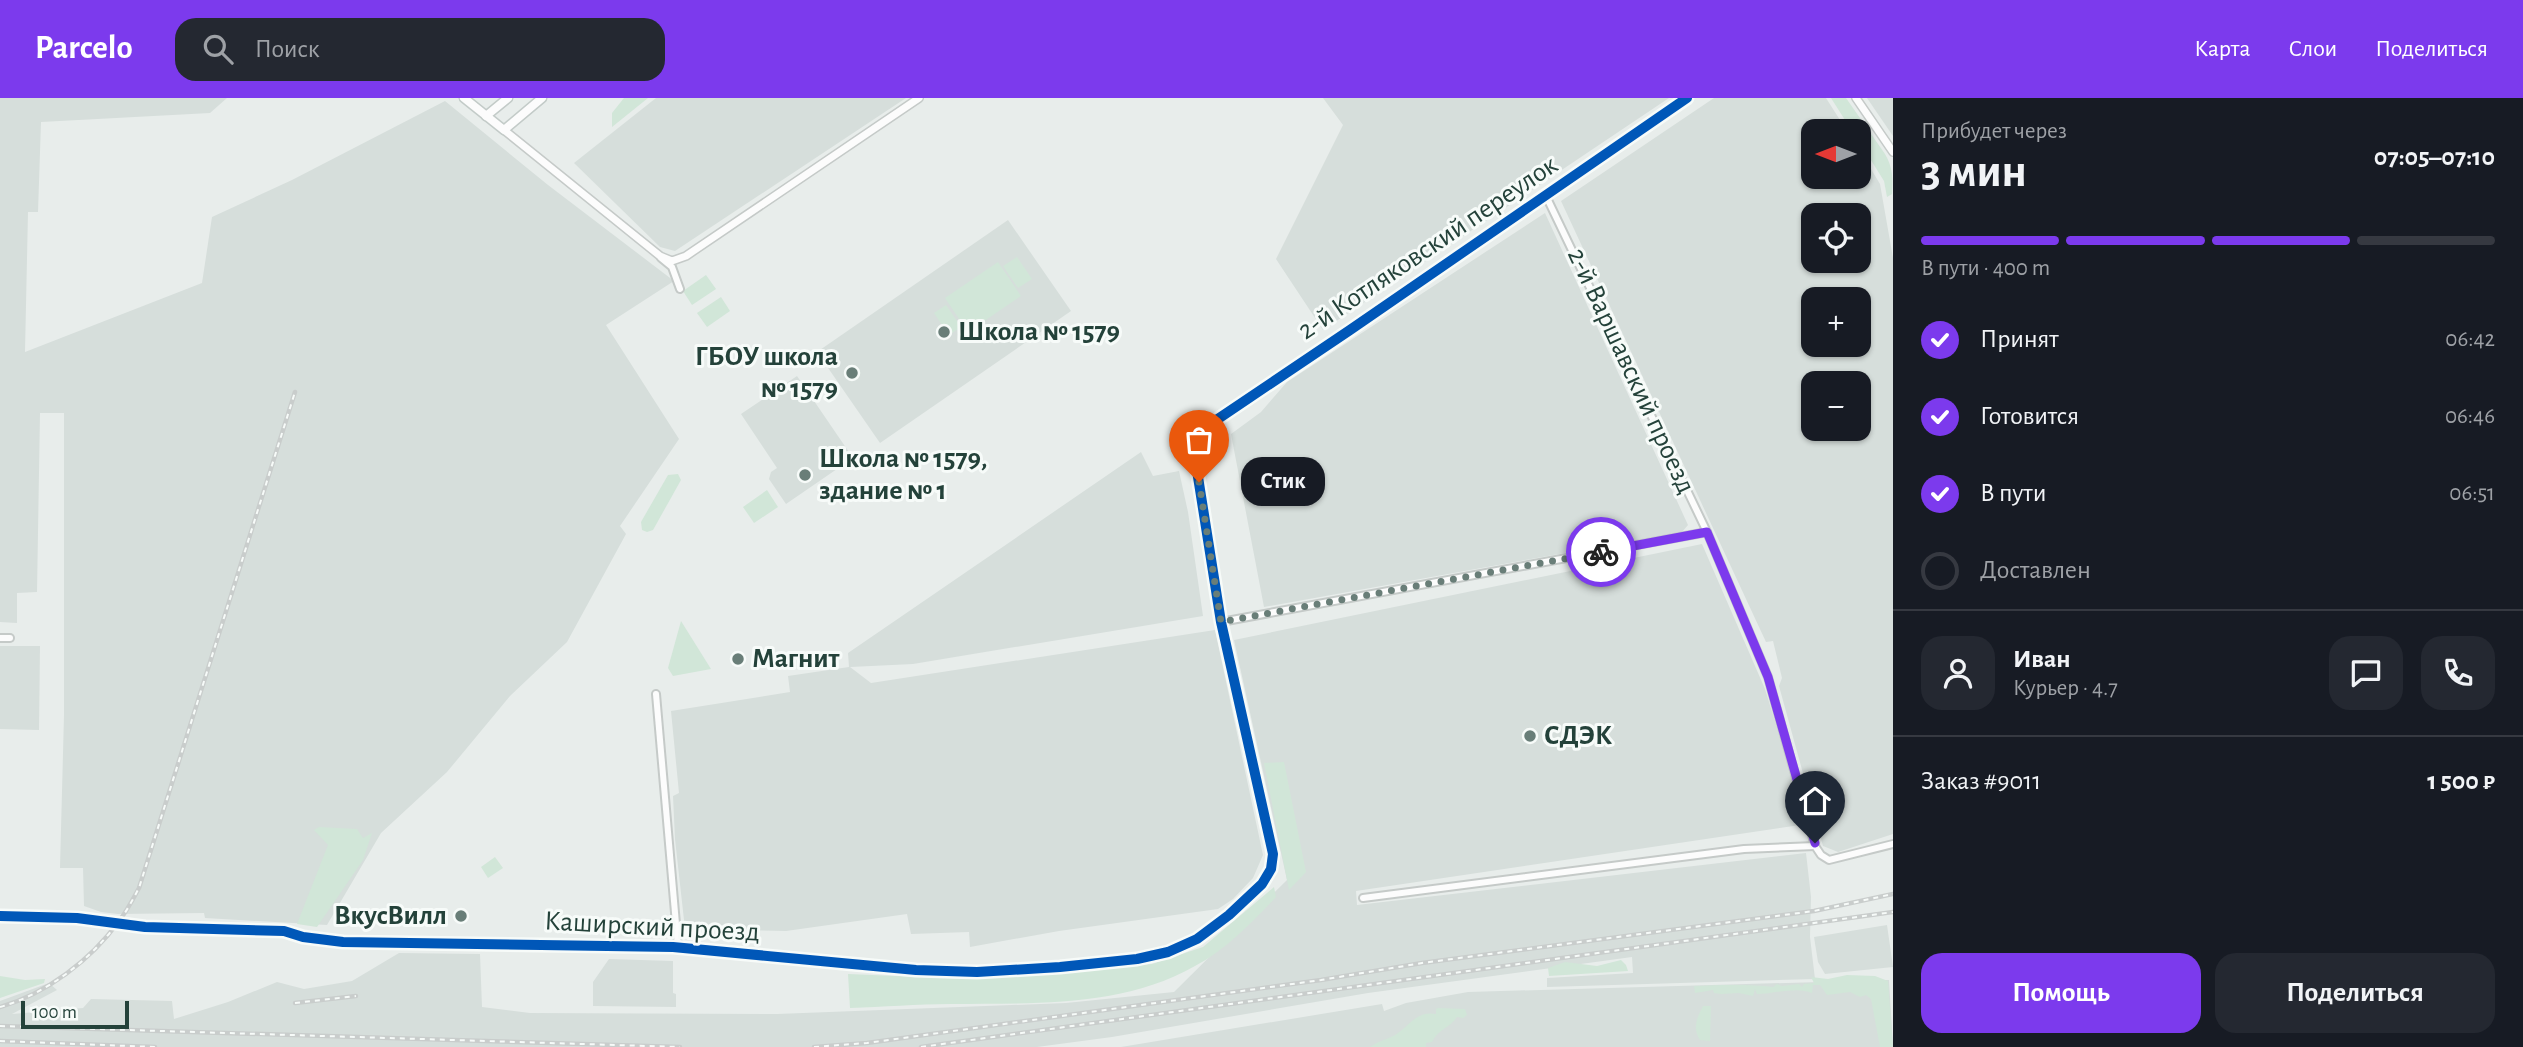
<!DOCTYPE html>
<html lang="ru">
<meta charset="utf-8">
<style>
:root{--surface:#171b24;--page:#242831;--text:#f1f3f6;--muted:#9ea1a6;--line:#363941;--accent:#7c3aed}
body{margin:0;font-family:"Alegreya Sans",sans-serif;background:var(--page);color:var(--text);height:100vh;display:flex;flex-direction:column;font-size:26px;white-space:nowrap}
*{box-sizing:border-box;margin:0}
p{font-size:23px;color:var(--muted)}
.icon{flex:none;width:38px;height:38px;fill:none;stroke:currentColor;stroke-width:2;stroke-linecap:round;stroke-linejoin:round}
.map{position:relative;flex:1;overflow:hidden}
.panel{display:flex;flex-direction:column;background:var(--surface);width:630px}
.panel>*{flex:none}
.needle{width:46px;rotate:270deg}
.buttons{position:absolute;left:1801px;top:21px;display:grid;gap:14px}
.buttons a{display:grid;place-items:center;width:70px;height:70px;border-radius:14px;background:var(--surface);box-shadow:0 2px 5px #0004;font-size:35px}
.scale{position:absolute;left:21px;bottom:18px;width:108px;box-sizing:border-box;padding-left:7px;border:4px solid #24423a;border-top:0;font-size:19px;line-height:24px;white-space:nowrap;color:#24423a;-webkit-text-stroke:5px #f7fbf9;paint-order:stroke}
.pin{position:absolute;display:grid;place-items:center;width:60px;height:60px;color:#fff;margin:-72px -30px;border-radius:50% 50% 50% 0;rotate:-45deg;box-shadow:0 0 7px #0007}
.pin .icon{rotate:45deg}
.courier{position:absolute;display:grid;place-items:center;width:70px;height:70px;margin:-35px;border:5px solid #7c3aed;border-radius:50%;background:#fff;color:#222;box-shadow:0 2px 9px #0007}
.bubble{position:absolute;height:49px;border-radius:21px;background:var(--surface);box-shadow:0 2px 5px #0004;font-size:23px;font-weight:700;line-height:49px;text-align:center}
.summary em{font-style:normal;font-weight:700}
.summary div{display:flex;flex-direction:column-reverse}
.summary{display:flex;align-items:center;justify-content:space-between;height:119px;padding:0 28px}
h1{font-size:46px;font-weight:700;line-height:52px}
.bar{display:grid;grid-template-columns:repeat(4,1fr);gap:10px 7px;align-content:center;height:84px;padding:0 28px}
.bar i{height:9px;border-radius:5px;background:var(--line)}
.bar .selected{background:var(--accent)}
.bar p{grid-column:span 4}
.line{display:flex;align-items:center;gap:18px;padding:0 28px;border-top:2px solid var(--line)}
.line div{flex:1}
.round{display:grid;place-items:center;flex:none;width:74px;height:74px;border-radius:21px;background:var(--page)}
ol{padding:0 28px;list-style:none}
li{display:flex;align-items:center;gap:21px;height:77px}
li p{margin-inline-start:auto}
li .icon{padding:7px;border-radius:50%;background:var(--accent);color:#fff;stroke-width:4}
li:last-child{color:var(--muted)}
li i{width:38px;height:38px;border:4px solid var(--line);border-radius:50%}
.button{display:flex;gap:14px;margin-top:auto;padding:14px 28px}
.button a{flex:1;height:80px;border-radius:21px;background:var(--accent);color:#fff;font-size:28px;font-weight:700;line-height:80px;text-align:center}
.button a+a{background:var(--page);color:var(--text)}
header{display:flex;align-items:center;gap:42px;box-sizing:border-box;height:98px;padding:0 35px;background:var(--accent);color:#fff}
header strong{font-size:33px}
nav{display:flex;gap:38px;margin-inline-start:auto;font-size:24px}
.search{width:490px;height:63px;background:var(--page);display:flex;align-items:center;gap:18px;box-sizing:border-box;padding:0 24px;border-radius:21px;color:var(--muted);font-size:26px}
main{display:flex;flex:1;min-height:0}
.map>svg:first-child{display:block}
</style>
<header>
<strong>Parcelo</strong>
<div class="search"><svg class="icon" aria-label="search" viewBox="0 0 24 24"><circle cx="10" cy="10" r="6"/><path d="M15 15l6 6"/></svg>Поиск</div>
<nav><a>Карта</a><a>Слои</a><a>Поделиться</a></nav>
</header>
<main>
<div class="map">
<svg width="1893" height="949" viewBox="0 0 1893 949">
<rect width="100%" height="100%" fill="#e8edeb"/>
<g fill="#d6dedb" fill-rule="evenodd">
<polygon points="0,0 227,0 210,15 41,24 38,114 28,114 25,254 202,185 212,119 292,82 445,3 548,87 674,183 606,227 679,341 620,428 626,436 567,544 510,598 447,674 381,735 327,827 205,820 204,815 118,816 101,814 84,808 83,770 60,770 64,617 64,315 40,315 37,494 17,495 17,525 0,524"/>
<polygon points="656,0 906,0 675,153 660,149 574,65"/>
<polygon points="1323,0 1669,0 1323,232 1276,161 1343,27"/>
<path d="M1714,0H1826L1847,33H1813V79H1858L1859,51L1880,86L1893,160V736L1838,754L1823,748L1779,588L1782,580L1773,543L1766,544L1561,103ZM1813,117H1858V163H1813ZM1813,201H1858V247H1813ZM1813,285H1858V331H1813Z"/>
<polygon points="1868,0 1893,0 1893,38 1867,0"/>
<polygon points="1545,115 1688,427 1682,434 1264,509 1231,336 1261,314 1287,284"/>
<polygon points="1008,122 1071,213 880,345 817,254"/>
<polygon points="797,278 853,360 786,406 769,381 771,374 777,370 741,316"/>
<polygon points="1141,354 1153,378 1179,373 1188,414 1203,518 913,566 850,569 871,585 1215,532 1263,757 1253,780 1233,801 1218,811 1059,833 970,849 969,834 911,836 907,816 786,833 685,831 675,741 673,698 679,695 671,613 790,594 788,578 849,569 848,555"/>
<polygon points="1702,446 1765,591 1807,726 1356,793 1357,807 1806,755 1811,799 1810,839 1815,881 1547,889 1547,880 1633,875 1632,859 1368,895 1112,939 1037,949 0,949 0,903 49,885 57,892 12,916 83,910 91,901 172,903 174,921 228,904 277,884 304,891 352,883 399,855 480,856 482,909 530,915 777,916 1066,905 1174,894 1287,782 1234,542"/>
<polygon points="0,548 40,548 39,632 0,631"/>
<polygon points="1887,827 1893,869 1825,876 1818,864 1814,839"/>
<polygon points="609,861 673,863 673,895 676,896 676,909 593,908 593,884"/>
<polygon points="1889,882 1893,949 1121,949 1382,906 1384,913 1406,905 1468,894"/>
</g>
<g fill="#d1e6d8">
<polygon points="624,0 648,0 612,29 612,15"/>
<path d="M1831,0H1846L1885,56C1893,69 1893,82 1892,96L1887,99L1884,83L1859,43L1858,33H1852Z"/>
<polygon points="1017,159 1032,181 1018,190 1003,168"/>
<polygon points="998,164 1021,198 968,234 945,200"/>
<polygon points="706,177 716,191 692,207 683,193"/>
<polygon points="721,199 730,213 707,229 697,215"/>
<polygon points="946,207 961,229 949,237 934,215"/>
<polygon points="678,376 681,382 653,432 647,434 642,432 641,424 668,377"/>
<polygon points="767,392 778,409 754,425 743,409"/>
<polygon points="681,523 711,571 673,578 668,570"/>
<polygon points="1284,664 1306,774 1289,792 1264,665"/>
<polygon points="319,729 357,731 363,740 372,735 363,762 317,829 297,826 328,747 314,732"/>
<polygon points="495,759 503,770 488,780 481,769"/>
<path d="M1274,789L1276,799C1251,825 1227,851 1195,868C1121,910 1033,905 951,906C917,906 883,909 850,910L848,876L970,881L1152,866L1203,849Z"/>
<polygon points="1621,862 1626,867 1628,873 1549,878 1548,870 1565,864 1597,868"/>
<path d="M1847,877L1875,878L1888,883L1893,949H1880L1871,901L1866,897L1860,899L1850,894L1827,897L1820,887H1813L1812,895C1797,888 1774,896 1757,896L1755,891L1753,898L1739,895L1721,896L1714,895L1713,892L1695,895L1694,888C1719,887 1750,886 1773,889L1777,886L1782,888L1799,886L1802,889L1804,886L1814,885L1811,879L1828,881Z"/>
<polygon points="0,878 25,882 45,881 44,885 0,900"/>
<path d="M1703,908H1711L1710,943L1700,942C1692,930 1697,920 1703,908Z"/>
<path d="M1438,910L1465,911L1467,917L1463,920L1457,919C1451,929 1437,932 1432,944L1426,945V949H1370C1377,944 1384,942 1391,939C1408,932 1414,912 1436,916V911Z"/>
</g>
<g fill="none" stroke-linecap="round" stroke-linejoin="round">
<g stroke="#c5cac8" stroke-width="10">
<g id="minor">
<polyline points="1546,98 1707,434 1768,579 1815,748 1821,757 1829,762 1893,746"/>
<polyline points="661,160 672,169 680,191"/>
<polyline points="1221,524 1707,434"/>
<polyline points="0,540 10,540"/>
<polyline points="656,596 678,849"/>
<polyline points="1363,800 1744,751 1815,748"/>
<polyline points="0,818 77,820 145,829 284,833 303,839 343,844 673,849 916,872 977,874 1060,869 1137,861 1168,854 1197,841 1229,817 1262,786 1271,771 1273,756 1221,524 1195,360 1196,339 1203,331 1350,232 1687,0"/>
</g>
</g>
<g stroke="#c5cac8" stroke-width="10">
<g id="tertiary">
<polyline points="1856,0 1893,54"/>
<polyline points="504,32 660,158 672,163 686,158 919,0"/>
</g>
</g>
<g stroke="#c3cbc8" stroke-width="11">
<g id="secondary">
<polyline points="464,0 504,32 542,0"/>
<polyline points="486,18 508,0"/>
</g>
</g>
<use href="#minor" stroke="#fcfcfc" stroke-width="6"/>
<use href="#tertiary" stroke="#fcfcfc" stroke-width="7"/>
<use href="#secondary" stroke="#fcfcfc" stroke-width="8"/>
<g stroke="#c9cdcc" stroke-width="4.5">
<g id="rail">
<polyline points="295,905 356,898"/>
<path d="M0,909C46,896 91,862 119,823C127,813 133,801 139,790L295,294"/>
<polyline points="0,928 680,949"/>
<polyline points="0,943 155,949"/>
<polyline points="814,949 867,945 1321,882 1422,865 1814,813 1893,796"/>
<polyline points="921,949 1893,814"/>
</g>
</g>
<use href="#rail" stroke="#f7fbf9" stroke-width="2" stroke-dasharray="5" stroke-linecap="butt"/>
<g stroke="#f7fbf9" stroke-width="15">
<polyline id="cycleway" points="0,818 77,820 145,829 284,833 303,839 343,844 673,849 916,872 977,874 1060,869 1137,861 1168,854 1197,841 1229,817 1262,786 1271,771 1273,756 1221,524 1195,360 1196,339 1203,331 1350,232 1687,0"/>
</g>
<use href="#cycleway" stroke="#0057b8" stroke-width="10"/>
</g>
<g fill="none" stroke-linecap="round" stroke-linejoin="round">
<polyline stroke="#697e78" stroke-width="7" stroke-dasharray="0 12.6" points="1199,384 1221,524 1601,454"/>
<polyline stroke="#7c3aed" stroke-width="9" points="1601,454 1707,434 1768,579 1815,745"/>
</g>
<g fill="#697e78" stroke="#f7fbf9" stroke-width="2.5">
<circle cx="944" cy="234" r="7"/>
<circle cx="852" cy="275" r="7"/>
<circle cx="805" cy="377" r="7"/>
<circle cx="738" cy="561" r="7"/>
<circle cx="1530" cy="638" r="7"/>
<circle cx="461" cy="818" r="7"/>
</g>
<g text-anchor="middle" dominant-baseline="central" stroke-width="6" stroke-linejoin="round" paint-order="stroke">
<g font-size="28" fill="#24423a" stroke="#f7fbf9">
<text transform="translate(1428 150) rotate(-34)">2-й Котляковский переулок</text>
<text transform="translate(1631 273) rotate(65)">2-й Варшавский проезд</text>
<text transform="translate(652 829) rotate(3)">Каширский проезд</text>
</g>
<g font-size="28" font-weight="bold" fill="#24423a" stroke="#f7fbf9" text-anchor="start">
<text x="958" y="234">Школа № 1579</text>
<text x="838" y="259" text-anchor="end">ГБОУ школа<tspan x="838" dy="32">№ 1579</tspan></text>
<text x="819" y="361">Школа № 1579,<tspan x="819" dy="32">здание № 1</tspan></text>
<text x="752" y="561">Магнит</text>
<text x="1544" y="638">СДЭК</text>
<text x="447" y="818" text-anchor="end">ВкусВилл</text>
</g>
</g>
</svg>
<div class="buttons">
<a><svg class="needle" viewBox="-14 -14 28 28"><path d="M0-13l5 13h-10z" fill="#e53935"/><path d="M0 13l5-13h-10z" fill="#9ea1a6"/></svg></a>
<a><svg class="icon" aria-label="locate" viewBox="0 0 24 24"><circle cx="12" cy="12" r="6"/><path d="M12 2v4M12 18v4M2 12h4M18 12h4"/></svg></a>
<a>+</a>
<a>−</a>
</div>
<div class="scale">100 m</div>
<div class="pin" style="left:1199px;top:384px;background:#ea580c"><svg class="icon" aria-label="bag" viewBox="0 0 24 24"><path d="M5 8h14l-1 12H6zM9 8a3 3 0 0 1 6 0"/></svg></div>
<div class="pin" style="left:1815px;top:745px;background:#1f2937"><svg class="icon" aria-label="home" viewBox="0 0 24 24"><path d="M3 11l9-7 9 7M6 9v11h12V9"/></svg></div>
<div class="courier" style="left:1601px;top:454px"><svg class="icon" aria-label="bike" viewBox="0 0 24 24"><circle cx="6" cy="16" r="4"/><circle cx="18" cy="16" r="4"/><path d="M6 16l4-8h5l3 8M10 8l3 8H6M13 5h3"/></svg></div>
<div class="bubble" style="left:1241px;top:359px;width:84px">Стик</div>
</div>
<section class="panel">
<div class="summary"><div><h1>3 мин</h1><p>Прибудет через</p></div><em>07:05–07:10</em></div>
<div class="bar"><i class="selected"></i><i class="selected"></i><i class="selected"></i><i></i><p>В пути · 400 m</p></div>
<ol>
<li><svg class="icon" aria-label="check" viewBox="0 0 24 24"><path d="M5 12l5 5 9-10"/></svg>Принят<p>06:42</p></li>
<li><svg class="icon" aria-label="check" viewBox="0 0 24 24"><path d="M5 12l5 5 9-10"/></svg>Готовится<p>06:46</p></li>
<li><svg class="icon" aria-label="check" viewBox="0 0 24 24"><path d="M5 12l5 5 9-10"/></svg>В пути<p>06:51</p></li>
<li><i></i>Доставлен</li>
</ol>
<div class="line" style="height:126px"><a class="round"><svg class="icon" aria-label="person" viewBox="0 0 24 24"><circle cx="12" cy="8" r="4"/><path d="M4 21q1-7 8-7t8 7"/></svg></a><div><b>Иван</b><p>Курьер · 4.7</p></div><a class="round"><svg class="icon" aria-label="chat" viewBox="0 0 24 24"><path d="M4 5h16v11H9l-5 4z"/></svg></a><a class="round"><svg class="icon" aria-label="phone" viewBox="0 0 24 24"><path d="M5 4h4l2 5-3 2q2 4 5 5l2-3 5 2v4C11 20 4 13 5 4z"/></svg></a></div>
<div class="line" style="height:91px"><div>Заказ #9011</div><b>1 500 ₽</b></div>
<div class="button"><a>Помощь</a><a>Поделиться</a></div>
</section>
</main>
